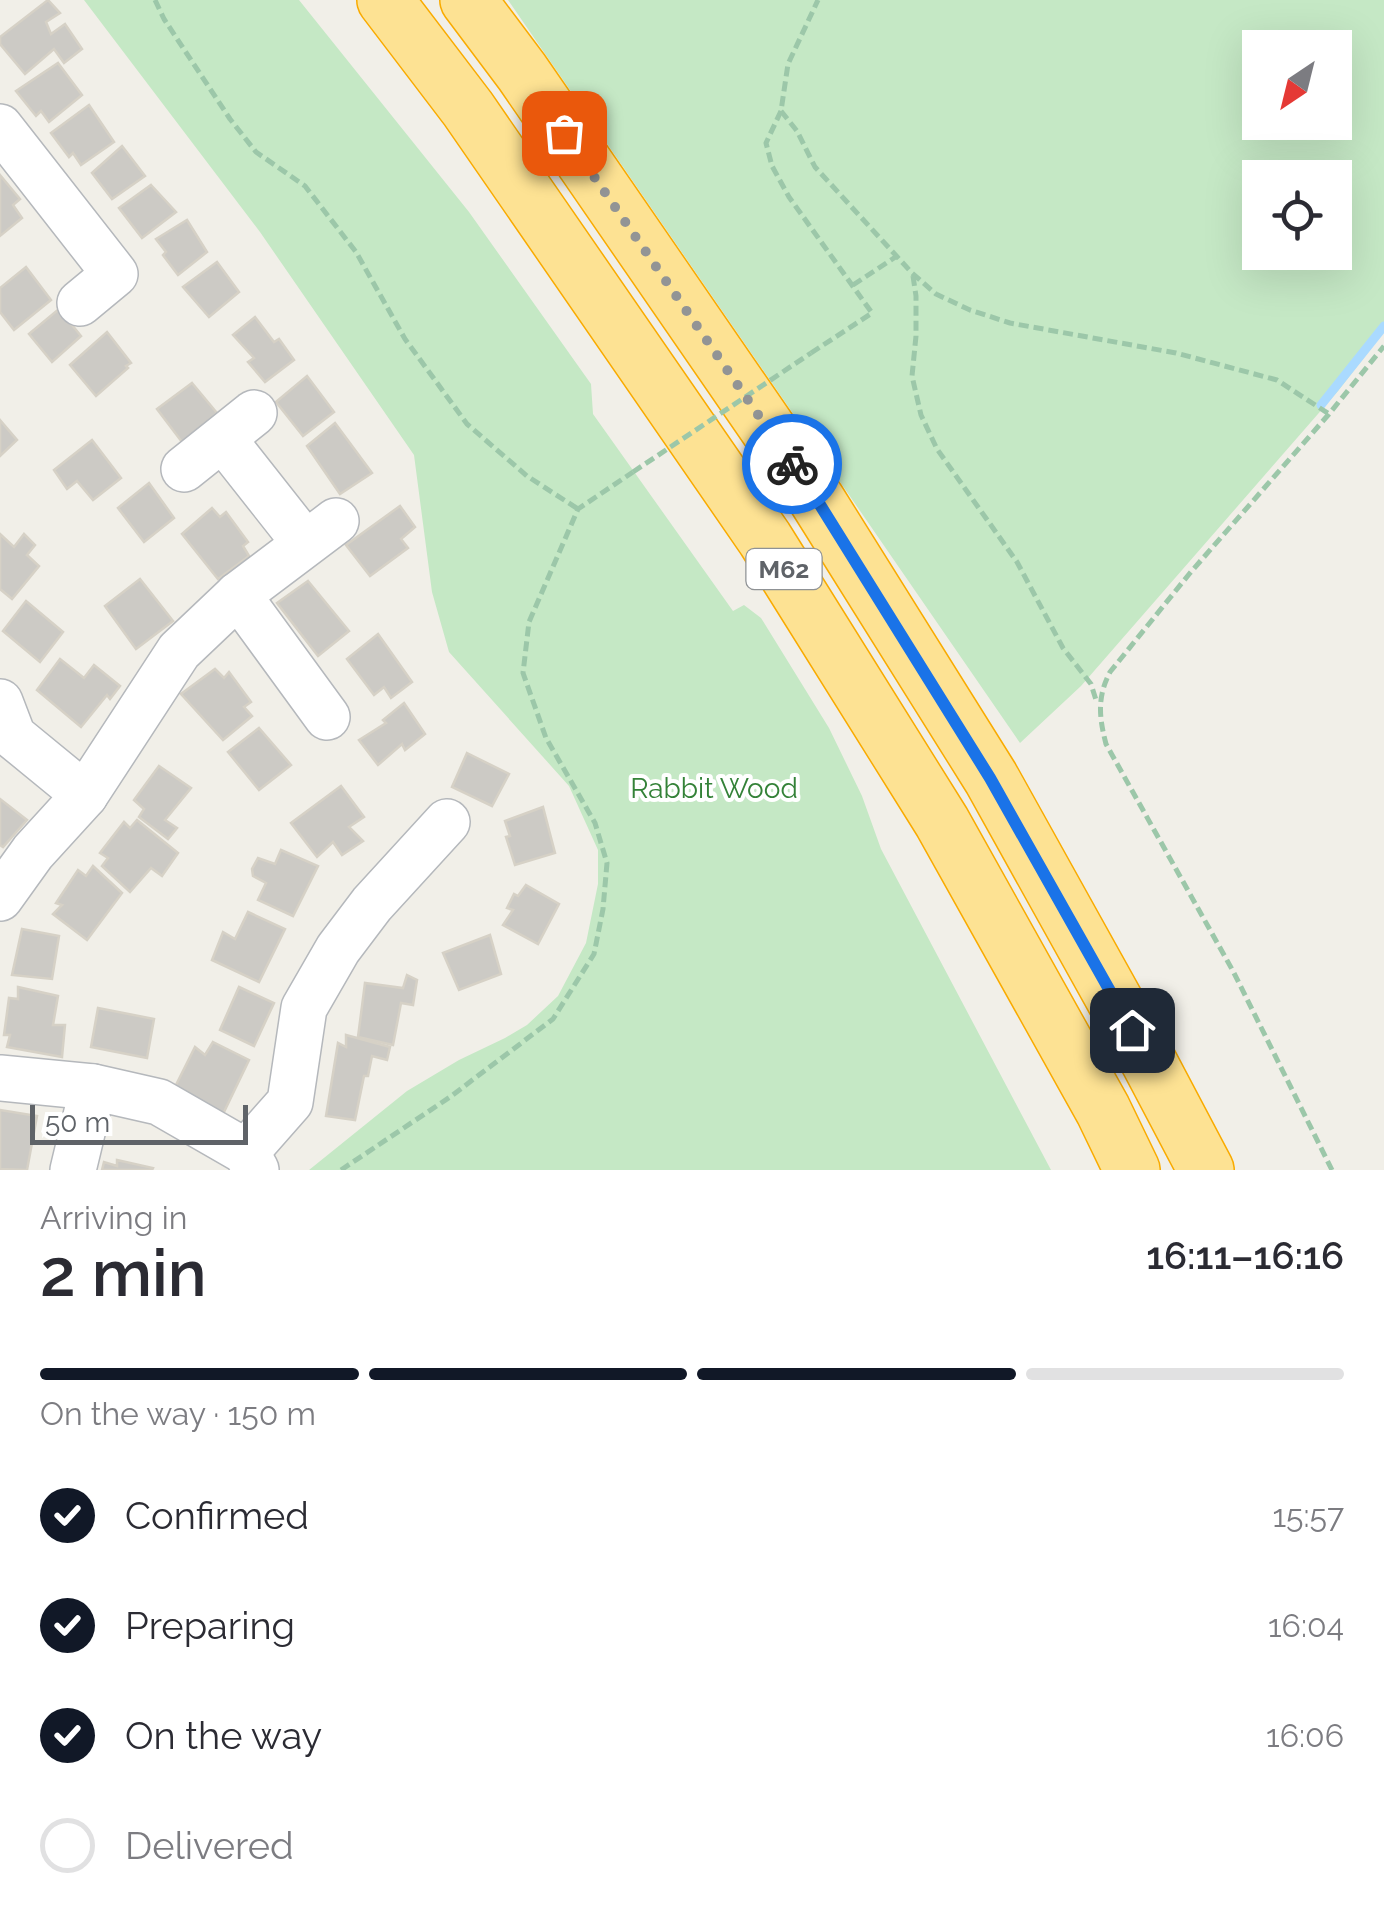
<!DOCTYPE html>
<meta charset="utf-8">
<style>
:root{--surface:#fff;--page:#f2f2f3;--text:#2b2b33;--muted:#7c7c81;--line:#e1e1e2;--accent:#111827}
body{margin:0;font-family:Raleway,sans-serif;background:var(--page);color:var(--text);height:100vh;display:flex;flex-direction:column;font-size:38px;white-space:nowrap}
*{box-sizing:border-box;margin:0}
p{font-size:32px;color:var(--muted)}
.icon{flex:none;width:55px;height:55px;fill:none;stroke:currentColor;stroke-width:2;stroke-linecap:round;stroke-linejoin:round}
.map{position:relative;height:1170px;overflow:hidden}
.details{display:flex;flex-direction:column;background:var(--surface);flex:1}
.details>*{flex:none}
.needle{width:65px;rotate:215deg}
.fabs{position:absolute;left:1242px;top:30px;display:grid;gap:20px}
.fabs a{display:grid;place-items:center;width:110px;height:110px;border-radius:0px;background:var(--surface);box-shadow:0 10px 40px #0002;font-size:50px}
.scale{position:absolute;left:30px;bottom:25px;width:218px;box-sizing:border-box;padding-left:10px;border:5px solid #5f6368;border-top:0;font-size:28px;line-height:35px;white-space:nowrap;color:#5f6368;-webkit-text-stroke:8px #fff;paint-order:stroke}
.pin{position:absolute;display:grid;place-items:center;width:85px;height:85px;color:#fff;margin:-42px;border-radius:20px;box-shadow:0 5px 15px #0006}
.courier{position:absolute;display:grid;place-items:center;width:100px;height:100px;margin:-50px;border:8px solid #1a73e8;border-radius:50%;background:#fff;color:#222;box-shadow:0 2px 12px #0007}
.head em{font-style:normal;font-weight:600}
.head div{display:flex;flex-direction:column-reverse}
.head{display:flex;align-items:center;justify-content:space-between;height:170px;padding:0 40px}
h1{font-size:65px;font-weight:600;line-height:75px}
.bar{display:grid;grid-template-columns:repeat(4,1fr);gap:15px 10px;align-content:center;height:120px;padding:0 40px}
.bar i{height:12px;border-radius:8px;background:var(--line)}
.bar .current{background:var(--accent)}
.bar p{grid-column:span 4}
ol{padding:0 40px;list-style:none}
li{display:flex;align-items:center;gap:30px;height:110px}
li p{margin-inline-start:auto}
li .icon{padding:10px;border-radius:50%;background:var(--accent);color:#fff;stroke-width:4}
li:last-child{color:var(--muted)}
li i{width:55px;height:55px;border:5px solid var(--line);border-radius:50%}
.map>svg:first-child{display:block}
</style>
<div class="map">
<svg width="1384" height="1170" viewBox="0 0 1384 1170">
<rect width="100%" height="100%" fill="#f1efe8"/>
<g fill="#c5e8c5" fill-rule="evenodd">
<polygon points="84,0 299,0 469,212 591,384 593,414 733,611 744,605 761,618 829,728 862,796 881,849 1051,1170 309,1170 407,1091 459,1060 505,1038 527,1025 558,996 586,943 598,884 598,850 569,786 449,652 432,592 414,455 260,232"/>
<path d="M508,0H1384V332L1338,391L1081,686L1020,743ZM1260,48H1335V122H1260ZM1260,178H1335V252H1260Z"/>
</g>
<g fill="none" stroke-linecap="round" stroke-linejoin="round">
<polyline stroke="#aadaff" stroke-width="9" points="1321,405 1384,326"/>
</g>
<g fill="#cccac5" stroke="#d6d1c6" stroke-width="2.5">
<polygon points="48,0 60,13 46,22 51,34 65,24 82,49 64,63 54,49 25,74 0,44 0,37"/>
<polygon points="58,63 82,95 49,122 41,111 36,116 16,91"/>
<polygon points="89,105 114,142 81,165 73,153 69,157 51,133"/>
<polygon points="122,146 145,176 112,199 92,173"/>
<polygon points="0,175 20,199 13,205 22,218 0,236"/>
<polygon points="151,185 176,212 142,238 119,208"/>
<polygon points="187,220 207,252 178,275 163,255 166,252 156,239"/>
<polygon points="217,262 239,292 209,317 183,287"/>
<polygon points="26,267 51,300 14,330 0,312 0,288"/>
<polygon points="59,309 81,336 52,362 29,334"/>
<polygon points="255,317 274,342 279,339 294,360 265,382 248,362 254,358 233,335"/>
<polygon points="107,332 131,363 126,366 128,368 96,396 70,365"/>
<polygon points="307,376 334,412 303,436 276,402"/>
<polygon points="192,383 217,413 182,442 157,409"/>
<polygon points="0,420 17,440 0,456"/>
<polygon points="335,423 372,473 340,494 307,446"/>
<polygon points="92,440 121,478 93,500 77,481 67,489 54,470"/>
<polygon points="149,483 174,518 144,542 118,508"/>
<polygon points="400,506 415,527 401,539 408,548 370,576 346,545"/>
<polygon points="212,508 220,517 226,512 248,542 243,546 249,556 218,579 182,534"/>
<polygon points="0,534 14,547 24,534 35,545 27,555 39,566 12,599 0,589"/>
<polygon points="140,579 173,621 136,649 105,606"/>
<polygon points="308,581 349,631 318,656 277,603"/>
<polygon points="26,601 63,632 40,662 3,631"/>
<polygon points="378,634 412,682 391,698 384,687 374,695 347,659"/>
<polygon points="60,659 84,678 94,665 120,686 110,699 107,695 81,727 37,690"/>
<polygon points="215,669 224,678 229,672 251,702 244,707 252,716 223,740 181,694"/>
<polygon points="404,703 425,734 405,750 402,744 378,765 359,740 386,723 383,720"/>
<polygon points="259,728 291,765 259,790 228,752"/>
<polygon points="467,753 509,774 492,806 452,787"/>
<polygon points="159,766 191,788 165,820 177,828 168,839 139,817 144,809 134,800"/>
<polygon points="341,786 364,817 349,827 363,841 342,855 333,842 317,857 291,823"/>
<polygon points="0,799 27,820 3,847 0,845"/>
<polygon points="543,807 555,853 515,865 506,837 510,836 505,821"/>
<polygon points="137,820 178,853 162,876 151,868 130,892 102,866 108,858 100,853 124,822 130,828"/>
<polygon points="281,850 318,866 293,916 258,900 266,883 253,876 252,869 258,858 275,864"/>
<polygon points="93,866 122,893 87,940 53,914 62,905 56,903 78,870 86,876"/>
<polygon points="526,885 559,904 538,944 503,925 513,910 507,908 514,894 518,896"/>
<polygon points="248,912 285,929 259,982 212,960 223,932 235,939"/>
<polygon points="22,929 59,936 52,979 12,975"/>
<polygon points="490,935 501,974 459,990 443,953"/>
<polygon points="407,975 417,980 413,1005 401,1003 393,1045 358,1037 365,983 403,988"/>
<polygon points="18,987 58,996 53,1025 65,1025 62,1057 7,1047 10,1035 4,1035 9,998 18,999"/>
<polygon points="239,987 274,1003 254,1046 220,1030"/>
<polygon points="98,1008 154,1019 147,1058 91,1047"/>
<polygon points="346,1035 390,1047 387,1060 372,1056 368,1076 364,1076 355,1120 326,1116 338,1043 346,1047"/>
<polygon points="213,1042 249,1060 223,1114 174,1089 195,1047 205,1055"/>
<polygon points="0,1110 37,1116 27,1170 0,1169"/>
<polygon points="117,1160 153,1168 152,1170 102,1170 104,1162 117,1166"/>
</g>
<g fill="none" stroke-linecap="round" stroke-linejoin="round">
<g stroke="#b5b8bc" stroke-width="48">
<g id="minor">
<polyline points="0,127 115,274 80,303"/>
<polyline points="223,439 305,543"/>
<polyline points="184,469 254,413"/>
<polyline points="238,595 327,717"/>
<polyline points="0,702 13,736 85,795"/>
<polyline points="0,898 33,852 85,795 179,651 238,595 336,521"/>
<polyline points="0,1078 93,1087 159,1102 246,1152 256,1170"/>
<polyline points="246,1152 290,1102 304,1008 338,949 372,904 447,822"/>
<polyline points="73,1170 93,1087"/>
</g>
</g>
<g stroke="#f9ab00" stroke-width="58">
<g id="highway">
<polyline points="385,0 468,109 765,539 942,822 1103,1110 1132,1170"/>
<polyline points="468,0 522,72 817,500 991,778 1149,1062 1206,1170"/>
</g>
</g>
<g stroke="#9cc7a9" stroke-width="5" stroke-dasharray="10 5" stroke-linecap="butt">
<polyline points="155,0 164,19 230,119 256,152 305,186 356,252 405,339 467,424 527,476 578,509"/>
<polyline points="781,111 797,131 815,167 912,273 936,294 970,310 1010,323 1176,353 1277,380 1329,414"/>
<polyline points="913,276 916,296 916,336 912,376 921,415 937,449 1017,562 1063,648 1091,684 1097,703"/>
<polyline points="853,285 897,256"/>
<polyline points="811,353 872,313 789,197 772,166 766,143 781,111 788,64 818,0"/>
<polyline points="341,1170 450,1097 553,1019 594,954 603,909 607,863 595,823 546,738 523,673 529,622 578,509 633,472"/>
<path d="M1332,1170L1233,971L1106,744C1099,717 1097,697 1110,672L1190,573L1329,414L1384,346"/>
</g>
<use href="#minor" stroke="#fff" stroke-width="45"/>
<use href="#highway" stroke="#fde293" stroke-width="55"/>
<polyline stroke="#9cc7a9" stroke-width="5" stroke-dasharray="10 5" stroke-linecap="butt" points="633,472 811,353"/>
</g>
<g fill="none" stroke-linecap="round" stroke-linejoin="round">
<polyline stroke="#929495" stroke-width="10" stroke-dasharray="0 18" points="564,133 792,464"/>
<polyline stroke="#1a73e8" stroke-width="12" points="792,464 817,500 990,778 1132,1030"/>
</g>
<g text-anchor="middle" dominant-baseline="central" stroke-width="8" stroke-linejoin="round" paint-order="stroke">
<rect fill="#fff" stroke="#8f9295" stroke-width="2.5" x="746.5" y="549" width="75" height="40" rx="8"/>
<g font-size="25" font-weight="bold" fill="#5f6368">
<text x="784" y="569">M62</text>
</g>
<g font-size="28" fill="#348238" stroke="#fff">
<text x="714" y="788">Rabbit Wood</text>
</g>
</g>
</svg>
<div class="fabs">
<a><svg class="needle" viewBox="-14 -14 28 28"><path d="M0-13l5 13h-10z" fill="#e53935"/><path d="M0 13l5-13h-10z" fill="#7c7c81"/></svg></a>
<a><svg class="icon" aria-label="locate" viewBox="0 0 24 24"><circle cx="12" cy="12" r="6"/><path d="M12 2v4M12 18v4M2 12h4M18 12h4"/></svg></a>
</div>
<div class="scale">50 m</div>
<div class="pin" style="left:564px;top:133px;background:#ea580c"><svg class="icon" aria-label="bag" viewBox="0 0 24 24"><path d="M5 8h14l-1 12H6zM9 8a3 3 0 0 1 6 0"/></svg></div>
<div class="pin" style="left:1132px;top:1030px;background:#1f2937"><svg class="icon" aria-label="home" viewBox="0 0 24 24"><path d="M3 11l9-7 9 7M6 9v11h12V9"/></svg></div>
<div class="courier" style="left:792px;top:464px"><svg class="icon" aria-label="bike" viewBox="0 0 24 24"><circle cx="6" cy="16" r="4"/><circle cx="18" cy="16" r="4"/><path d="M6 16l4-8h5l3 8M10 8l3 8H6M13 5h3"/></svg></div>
</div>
<section class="details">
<div class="head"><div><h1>2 min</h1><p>Arriving in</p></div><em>16:11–16:16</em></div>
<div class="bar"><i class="current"></i><i class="current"></i><i class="current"></i><i></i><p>On the way · 150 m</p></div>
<ol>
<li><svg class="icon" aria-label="check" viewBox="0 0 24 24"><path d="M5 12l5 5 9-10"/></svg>Confirmed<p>15:57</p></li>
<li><svg class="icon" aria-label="check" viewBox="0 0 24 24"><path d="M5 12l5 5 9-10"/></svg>Preparing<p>16:04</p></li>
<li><svg class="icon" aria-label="check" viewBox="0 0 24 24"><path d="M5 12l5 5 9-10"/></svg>On the way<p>16:06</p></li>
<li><i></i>Delivered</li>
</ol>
</section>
